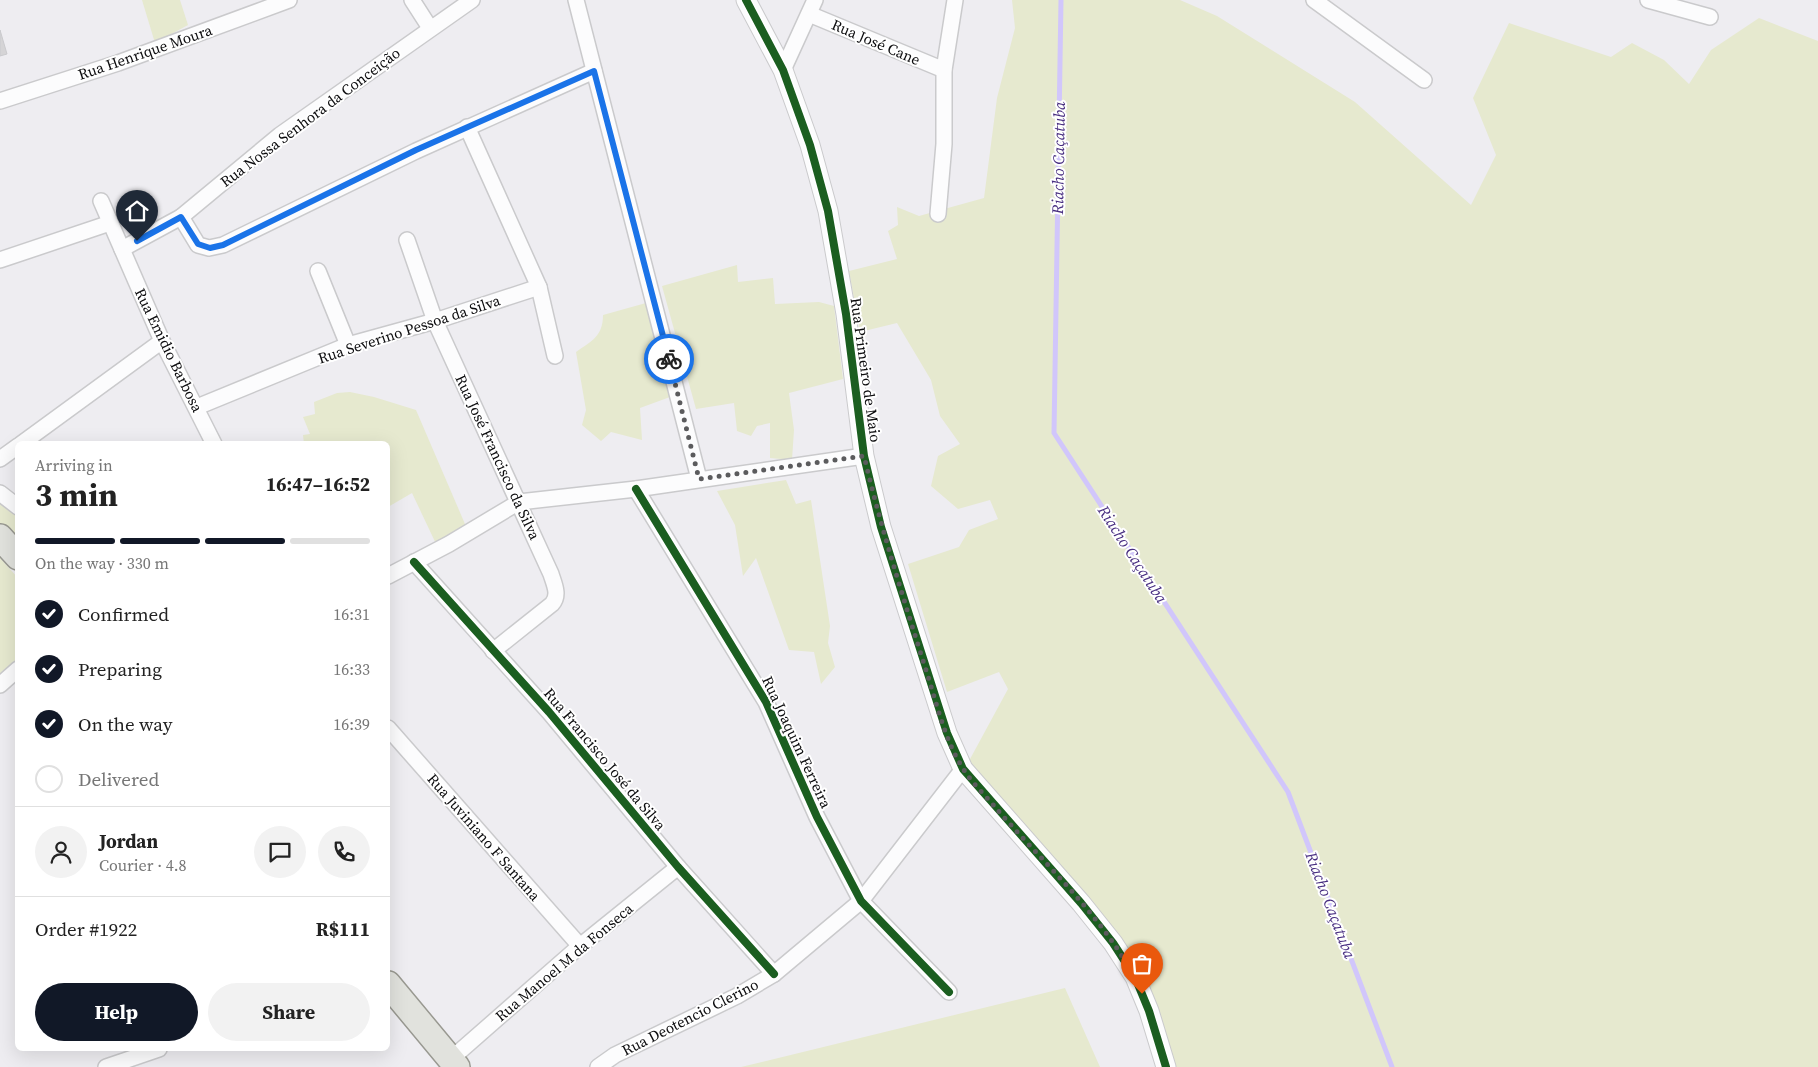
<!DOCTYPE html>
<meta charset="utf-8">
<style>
:root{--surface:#fff;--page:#f2f2f2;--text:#222;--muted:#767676;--line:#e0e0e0;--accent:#111827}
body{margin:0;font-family:"Source Serif 4",serif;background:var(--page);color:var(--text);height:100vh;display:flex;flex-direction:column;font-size:19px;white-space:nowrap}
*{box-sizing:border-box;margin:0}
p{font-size:16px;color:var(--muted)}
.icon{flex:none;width:28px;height:28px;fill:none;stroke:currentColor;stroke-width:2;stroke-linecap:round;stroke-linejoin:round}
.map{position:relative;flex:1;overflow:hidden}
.side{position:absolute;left:15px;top:441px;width:375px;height:610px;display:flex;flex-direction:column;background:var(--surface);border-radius:8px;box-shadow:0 5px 20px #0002}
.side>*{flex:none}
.pin{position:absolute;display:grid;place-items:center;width:42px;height:42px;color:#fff;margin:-51px -21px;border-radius:50% 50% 50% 0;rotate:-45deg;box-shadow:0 0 5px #0007}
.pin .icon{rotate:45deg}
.courier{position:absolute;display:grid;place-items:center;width:50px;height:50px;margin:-25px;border:4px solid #1a73e8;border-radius:50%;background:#fff;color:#222;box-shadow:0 1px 6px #0007}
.head em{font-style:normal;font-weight:700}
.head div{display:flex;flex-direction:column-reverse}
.head{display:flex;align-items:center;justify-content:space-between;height:85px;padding:0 20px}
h1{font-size:32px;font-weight:700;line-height:38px}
.bar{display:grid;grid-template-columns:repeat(4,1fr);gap:8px 5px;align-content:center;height:60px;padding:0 20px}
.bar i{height:6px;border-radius:4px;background:var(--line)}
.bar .on{background:var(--accent)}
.bar p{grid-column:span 4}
.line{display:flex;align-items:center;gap:12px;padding:0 20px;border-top:1px solid var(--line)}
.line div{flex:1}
.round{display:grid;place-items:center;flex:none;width:52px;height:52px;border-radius:26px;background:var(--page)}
ol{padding:0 20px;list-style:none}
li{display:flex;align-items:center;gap:15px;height:55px}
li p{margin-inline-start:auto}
li .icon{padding:5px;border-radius:50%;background:var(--accent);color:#fff;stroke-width:4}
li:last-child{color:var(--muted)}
li i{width:28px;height:28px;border:2px solid var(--line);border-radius:50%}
.action{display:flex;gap:10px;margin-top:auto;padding:10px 20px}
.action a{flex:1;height:58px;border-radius:30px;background:var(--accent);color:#fff;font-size:20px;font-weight:700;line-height:58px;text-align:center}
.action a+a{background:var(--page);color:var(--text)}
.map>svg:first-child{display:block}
</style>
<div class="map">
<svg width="1818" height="1067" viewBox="0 0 1818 1067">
<rect width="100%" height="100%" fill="#eeedf1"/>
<g fill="#e6e9cf">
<polygon points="142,0 180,0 188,25 155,43"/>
<polygon points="1012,0 1180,0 1217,16 1355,102 1471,205 1496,155 1473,98 1509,23 1611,57 1632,43 1664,60 1689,84 1711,50 1759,18 1818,41 1818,1067 1168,1067 1144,984 963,772 1008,689 999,672 947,692 908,564 959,547 969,530 998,519 990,500 958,509 931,486 938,456 960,444 940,416 931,380 897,323 860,332 849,271 897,259 888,231 898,225 897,207 919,216 984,198 997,98 1015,28"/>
<polygon points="737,265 738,282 773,278 775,304 819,302 834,306 843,379 789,393 794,430 792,460 770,458 770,423 757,426 751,436 737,431 734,403 696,409 662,286"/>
<path d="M646,303L670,397L640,408L642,440L611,432L601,441L582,425L586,410L576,352C592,341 603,336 603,315Z"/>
<polygon points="350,392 374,397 416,410 468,531 438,548 412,493 388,507 388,444 304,444 303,435 310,434 303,417 315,414 314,402 337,393"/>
<polygon points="786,480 796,504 811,500 830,626 828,643 835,667 821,684 814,652 789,650 756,558 743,576 735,525 717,491"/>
<polygon points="0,488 17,501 17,553 0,533"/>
<polygon points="0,558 18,578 17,672 0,687"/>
<polygon points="1065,988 1100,1067 741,1067"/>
</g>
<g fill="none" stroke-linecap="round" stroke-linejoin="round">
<polyline stroke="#d1c6fb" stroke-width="5" points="1061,0 1054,433 1288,792 1392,1067"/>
</g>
<polygon fill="#d5d4d6" stroke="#cacacd" points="0,30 7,54 0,56"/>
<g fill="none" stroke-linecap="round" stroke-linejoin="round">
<g stroke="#cacacc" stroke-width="18">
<g id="minor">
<polyline points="412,0 430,28"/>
<polyline points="576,0 699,479"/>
<polyline points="1314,0 1424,80"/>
<polyline points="1648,0 1710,17"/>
<polyline points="809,14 944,70"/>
<polyline points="783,70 815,0"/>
<polyline points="0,101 118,63 289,0"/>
<polyline points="467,127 539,287 555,356"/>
<polyline points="101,201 162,341 214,444"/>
<polyline points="938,214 944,144 944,70 955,0"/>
<polyline points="181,217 198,245 209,248 223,245 416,151 594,71"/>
<path d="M407,240L435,321L551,574C554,584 560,595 552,604L493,651"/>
<polyline points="122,249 181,217 280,135 472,0"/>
<polyline points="0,260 110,223"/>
<polyline points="318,271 348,345"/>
<polyline points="197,407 348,345 435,321 539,287"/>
<polyline points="21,444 162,341"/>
<polyline points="0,459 18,446"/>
<polyline points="636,489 766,702 817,817 861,901 949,992"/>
<polyline points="0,493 18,507"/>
<polyline points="414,562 549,712 678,867 774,974"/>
<polyline points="388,576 449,544 519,502 636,489 864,456"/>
<polyline points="0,685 18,669"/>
<polyline points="388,728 580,946"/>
<polyline points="451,1059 580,946 678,867"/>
<polyline points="106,1067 159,1049"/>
<polyline points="598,1067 615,1055 737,996 774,974 861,901 963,769"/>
</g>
</g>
<g stroke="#cacacc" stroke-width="21">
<polyline id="tertiary" points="746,0 783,70 810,145 828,211 846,314 864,456 881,527 947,733 963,769 1081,903 1113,943 1135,977 1149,1011 1166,1067"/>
</g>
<g stroke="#999991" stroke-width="28">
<g id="primary">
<polyline points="0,537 18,557"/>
<polyline points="388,984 457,1067"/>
</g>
</g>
<use href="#minor" stroke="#fcfcfd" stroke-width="15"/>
<use href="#tertiary" stroke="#fcfcfd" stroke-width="19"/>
<use href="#primary" stroke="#e1e2dd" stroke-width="25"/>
<g stroke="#fff" stroke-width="11">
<g id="cycleway">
<polyline points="746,0 783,70 810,145 828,211 846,314 864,456 881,527 947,733 963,769 1081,903 1113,943 1135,977 1149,1011 1166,1067"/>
<polyline points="636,489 766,702 817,817 861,901 949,992"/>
<polyline points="414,562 549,712 678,867 774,974"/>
</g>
</g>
<use href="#cycleway" stroke="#1b5e20" stroke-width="8"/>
</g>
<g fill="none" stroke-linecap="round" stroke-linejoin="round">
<path stroke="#5b5b5d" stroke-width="5" stroke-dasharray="0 9" d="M669,359L699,479L864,456C881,528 903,597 925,667C936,700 944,740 964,770C972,783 985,795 995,807C1043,863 1114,926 1142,994"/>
<polyline stroke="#1a73e8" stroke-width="6" points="137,241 181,217 198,244 210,248 223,245 416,150 594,71 669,359"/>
</g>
<g text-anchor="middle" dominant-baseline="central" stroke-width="4" stroke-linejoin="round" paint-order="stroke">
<g font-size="15" fill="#0c0c0e" stroke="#fff">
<text transform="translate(876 42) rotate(23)">Rua José Cane</text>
<text transform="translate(145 52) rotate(-19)">Rua Henrique Moura</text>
<text transform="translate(310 117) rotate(-37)">Rua Nossa Senhora da Conceição</text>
<text transform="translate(409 329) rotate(-18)">Rua Severino Pessoa da Silva</text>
<text transform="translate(169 350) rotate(64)">Rua Emidio Barbosa</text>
<text transform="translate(866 370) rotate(82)">Rua Primeiro de Maio</text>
<text transform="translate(498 457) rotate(65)">Rua José Francisco da Silva</text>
<text transform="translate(797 742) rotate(65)">Rua Joaquim Ferreira</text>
<text transform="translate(605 759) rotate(50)">Rua Francisco José da Silva</text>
<text transform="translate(484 837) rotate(49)">Rua Juviniano F Santana</text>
<text transform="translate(564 962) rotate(-40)">Rua Manoel M da Fonseca</text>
<text transform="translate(690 1017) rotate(-27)">Rua Deotencio Clerino</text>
</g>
<g font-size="16" font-style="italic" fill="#482e81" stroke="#fff">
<text transform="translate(1058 158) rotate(-89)">Riacho Caçatuba</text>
<text transform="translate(1133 554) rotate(57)">Riacho Caçatuba</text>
<text transform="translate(1331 905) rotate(69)">Riacho Caçatuba</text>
</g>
</g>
</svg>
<div class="pin" style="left:1142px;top:994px;background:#ea580c"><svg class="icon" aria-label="bag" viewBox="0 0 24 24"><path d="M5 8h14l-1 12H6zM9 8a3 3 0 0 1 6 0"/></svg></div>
<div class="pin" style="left:137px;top:241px;background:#1f2937"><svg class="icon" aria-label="home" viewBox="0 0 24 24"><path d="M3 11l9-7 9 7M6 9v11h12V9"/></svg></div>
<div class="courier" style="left:669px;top:359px"><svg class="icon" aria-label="bike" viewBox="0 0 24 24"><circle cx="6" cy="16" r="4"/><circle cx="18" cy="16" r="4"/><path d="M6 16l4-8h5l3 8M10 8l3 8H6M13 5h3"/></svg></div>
<section class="side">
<div class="head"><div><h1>3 min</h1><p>Arriving in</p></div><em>16:47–16:52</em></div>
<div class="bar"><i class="on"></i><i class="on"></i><i class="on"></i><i></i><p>On the way · 330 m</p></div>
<ol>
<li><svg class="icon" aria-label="check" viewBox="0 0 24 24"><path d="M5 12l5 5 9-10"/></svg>Confirmed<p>16:31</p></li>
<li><svg class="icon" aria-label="check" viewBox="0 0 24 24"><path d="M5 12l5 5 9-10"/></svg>Preparing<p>16:33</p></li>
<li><svg class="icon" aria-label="check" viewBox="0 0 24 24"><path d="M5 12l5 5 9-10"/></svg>On the way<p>16:39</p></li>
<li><i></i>Delivered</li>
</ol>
<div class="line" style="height:90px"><a class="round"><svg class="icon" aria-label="person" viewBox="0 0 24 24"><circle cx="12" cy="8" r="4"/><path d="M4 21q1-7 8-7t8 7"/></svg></a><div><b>Jordan</b><p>Courier · 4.8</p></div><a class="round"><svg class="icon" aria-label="chat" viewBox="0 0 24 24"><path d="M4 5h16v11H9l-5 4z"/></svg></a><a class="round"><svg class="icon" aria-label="phone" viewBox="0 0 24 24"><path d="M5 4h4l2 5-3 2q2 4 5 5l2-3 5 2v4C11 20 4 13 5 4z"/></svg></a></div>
<div class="line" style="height:65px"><div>Order #1922</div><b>R$111</b></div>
<div class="action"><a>Help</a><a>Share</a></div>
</section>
</div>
